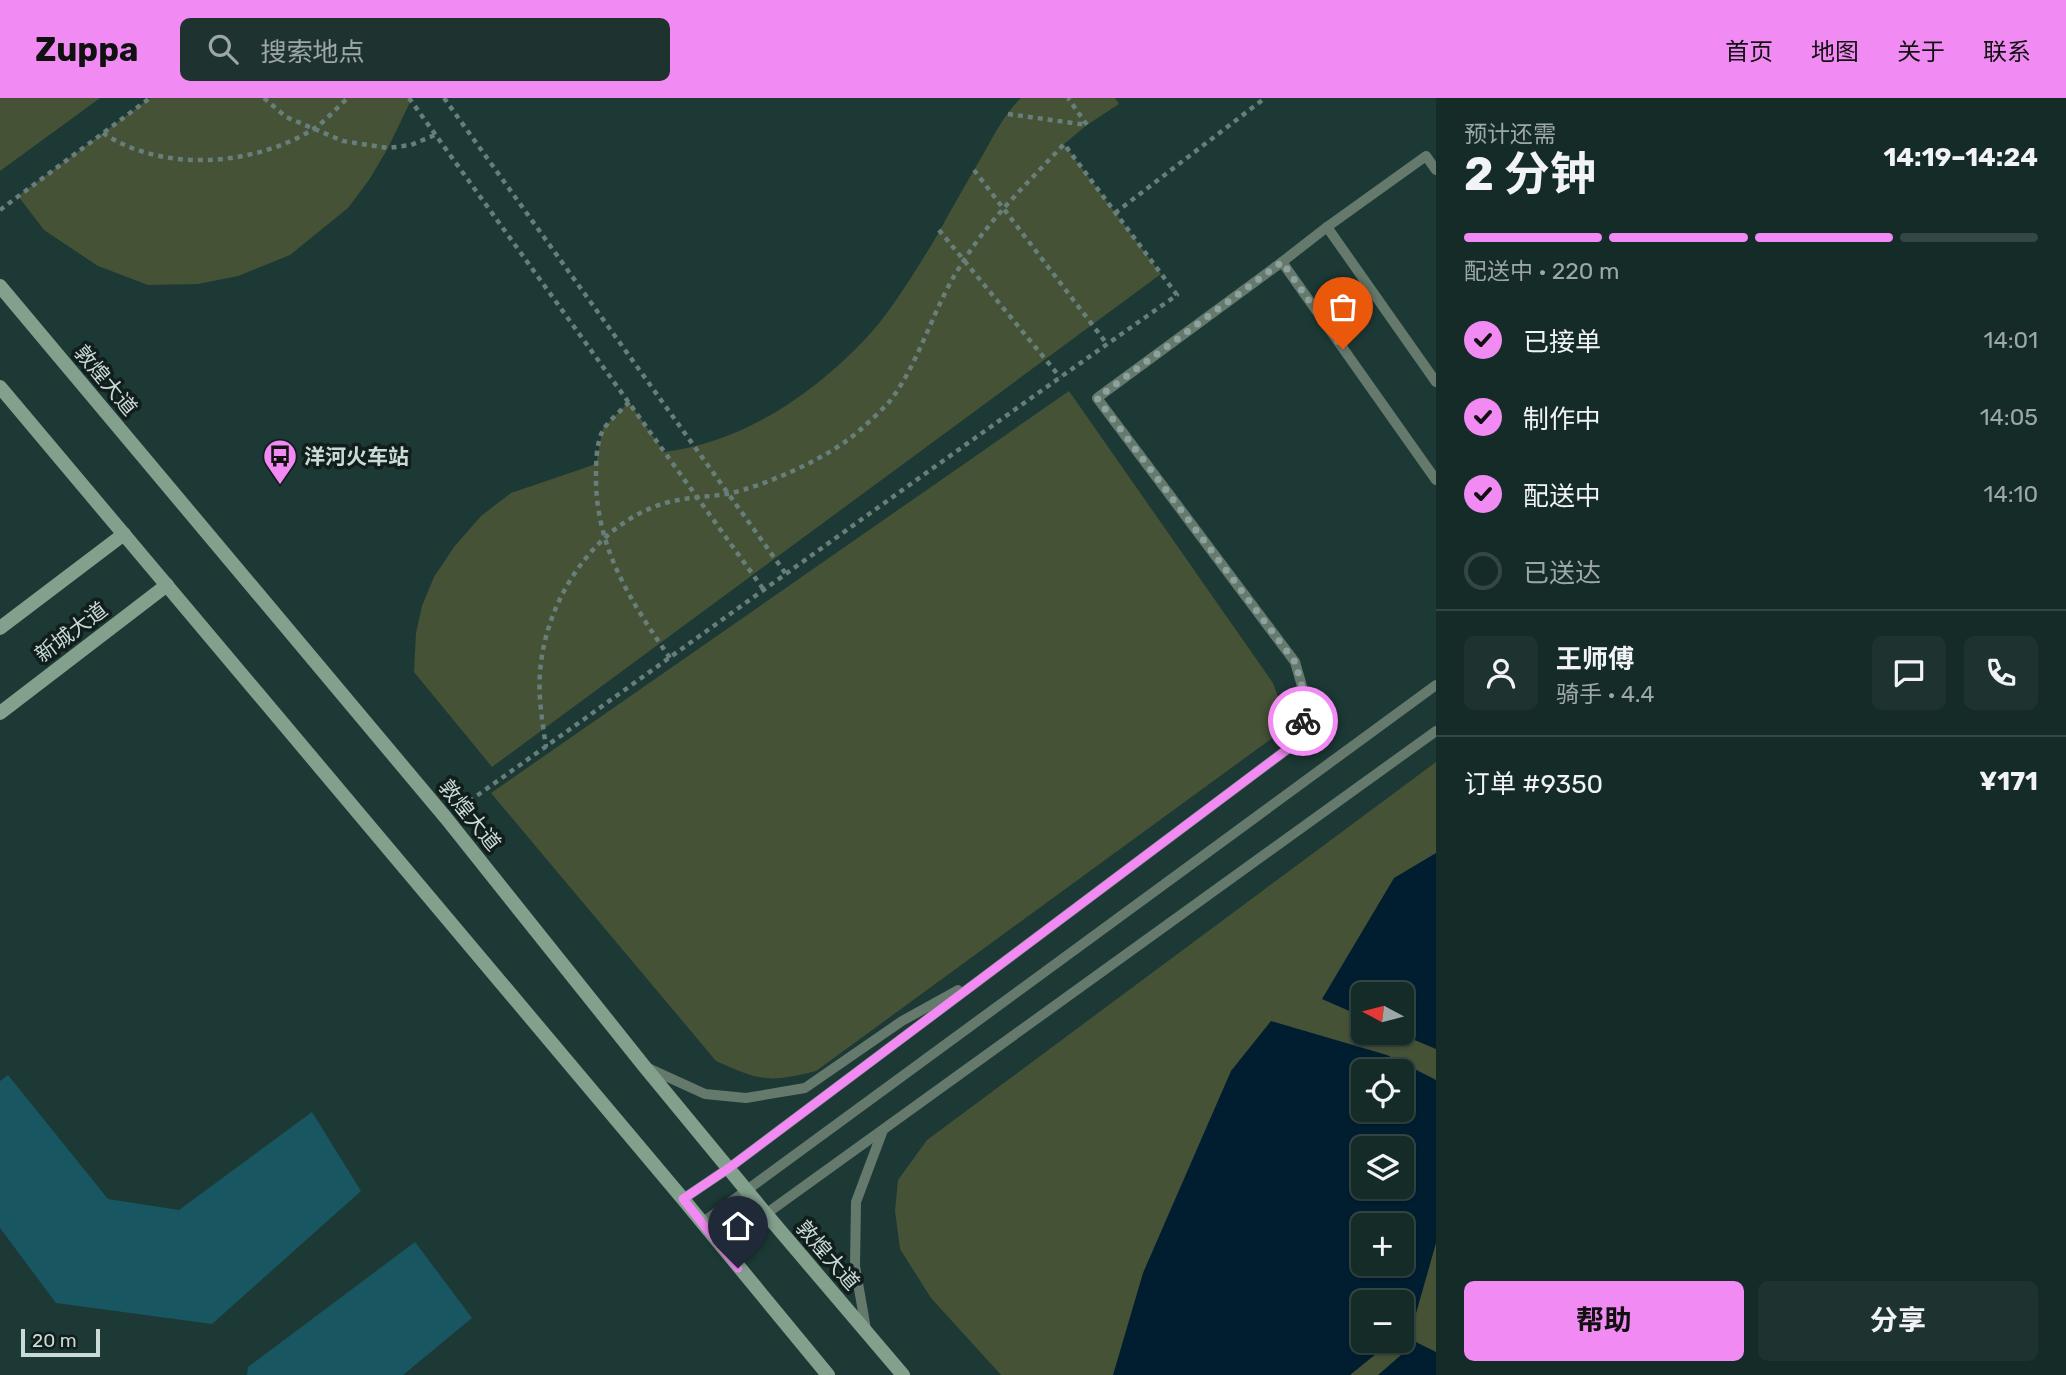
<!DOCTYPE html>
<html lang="zh">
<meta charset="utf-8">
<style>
:root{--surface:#152b28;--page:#1e3330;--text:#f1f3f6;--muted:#9da7a8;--line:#344745;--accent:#f28af3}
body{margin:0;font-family:Rubik,"Noto Sans SC",sans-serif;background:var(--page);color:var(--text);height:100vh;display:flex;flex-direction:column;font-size:26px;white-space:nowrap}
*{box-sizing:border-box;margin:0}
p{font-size:23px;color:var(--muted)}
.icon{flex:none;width:38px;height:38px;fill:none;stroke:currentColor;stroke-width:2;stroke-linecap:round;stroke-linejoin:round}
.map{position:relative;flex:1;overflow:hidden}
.drawer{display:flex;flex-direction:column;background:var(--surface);width:630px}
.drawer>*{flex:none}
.needle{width:46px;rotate:277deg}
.buttons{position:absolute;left:1351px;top:884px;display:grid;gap:14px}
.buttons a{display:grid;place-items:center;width:63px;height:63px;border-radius:10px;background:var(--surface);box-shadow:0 2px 5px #0004,0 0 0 2px var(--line);font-size:35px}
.scale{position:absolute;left:21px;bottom:18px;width:79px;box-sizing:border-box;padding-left:7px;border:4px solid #cadad7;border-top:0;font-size:19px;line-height:24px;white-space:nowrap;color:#cadad7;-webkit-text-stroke:5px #111e1c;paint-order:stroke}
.pin{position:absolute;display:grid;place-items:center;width:60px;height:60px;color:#fff;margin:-72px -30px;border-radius:50% 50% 50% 0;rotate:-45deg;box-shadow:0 0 7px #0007}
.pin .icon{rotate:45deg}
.courier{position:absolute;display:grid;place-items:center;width:70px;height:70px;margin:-35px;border:5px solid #f28af3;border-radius:50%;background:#fff;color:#222;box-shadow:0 2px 9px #0007}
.overview em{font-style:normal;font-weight:700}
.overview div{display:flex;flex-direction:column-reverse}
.overview{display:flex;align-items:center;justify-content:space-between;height:119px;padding:0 28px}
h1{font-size:46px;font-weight:700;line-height:52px}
.bar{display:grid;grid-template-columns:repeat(4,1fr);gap:10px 7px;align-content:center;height:84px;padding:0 28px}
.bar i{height:9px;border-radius:5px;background:var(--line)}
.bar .on{background:var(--accent)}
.bar p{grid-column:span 4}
.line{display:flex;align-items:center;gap:18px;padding:0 28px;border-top:2px solid var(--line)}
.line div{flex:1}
.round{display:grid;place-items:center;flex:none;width:74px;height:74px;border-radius:10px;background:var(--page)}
ol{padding:0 28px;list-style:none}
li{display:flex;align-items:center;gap:21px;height:77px}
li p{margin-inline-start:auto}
li .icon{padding:7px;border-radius:50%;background:var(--accent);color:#111;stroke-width:4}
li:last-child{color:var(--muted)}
li i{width:38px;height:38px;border:4px solid var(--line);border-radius:50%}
.cta{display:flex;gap:14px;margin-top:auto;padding:14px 28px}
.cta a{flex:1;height:80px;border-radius:10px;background:var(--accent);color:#111;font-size:28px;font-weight:700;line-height:80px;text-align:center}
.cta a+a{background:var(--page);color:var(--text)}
header{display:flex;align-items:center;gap:42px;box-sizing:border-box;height:98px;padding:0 35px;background:var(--accent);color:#111}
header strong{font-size:33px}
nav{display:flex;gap:38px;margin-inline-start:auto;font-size:24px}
.search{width:490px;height:63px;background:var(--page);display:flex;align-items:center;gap:18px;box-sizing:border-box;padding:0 24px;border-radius:10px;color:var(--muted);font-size:26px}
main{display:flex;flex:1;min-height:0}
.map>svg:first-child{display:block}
</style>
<header>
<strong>Zuppa</strong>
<div class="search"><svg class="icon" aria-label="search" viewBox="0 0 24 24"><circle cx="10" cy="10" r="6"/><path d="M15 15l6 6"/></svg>搜索地点</div>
<nav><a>首页</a><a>地图</a><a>关于</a><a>联系</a></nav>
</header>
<main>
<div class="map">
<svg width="1436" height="1277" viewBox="0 0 1436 1277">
<rect width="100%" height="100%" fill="#1c3935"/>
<g fill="#455236" fill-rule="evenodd">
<polygon points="0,0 100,0 0,73"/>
<polygon points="150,0 412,0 388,50 369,82 348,110 290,157 238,178 198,186 148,187 98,168 44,132 18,98"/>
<path d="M1021,0H1115L1119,6L1087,27L1064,46L1161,176L492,669L414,574L416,535L422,508L434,479L454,449L481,418L511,395L596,366L603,330L629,304L664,354C744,344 814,296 868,238C890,215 918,169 935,141C951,112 968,82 985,53C995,35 1006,14 1021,0Z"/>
<path d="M1069,293L1273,585L1284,615L1286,630L816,973C768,985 761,983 716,963L491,695Z"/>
<path d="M1436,664V1277H1001L931,1200L900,1151L895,1113L898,1082L927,1042ZM1363,896H1402V934H1363ZM1363,973H1402V1012H1363ZM1363,1050H1402V1088H1363ZM1363,1127H1402V1166H1363ZM1363,1204H1402V1242H1363Z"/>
</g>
<g fill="#011d30" fill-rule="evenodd">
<polygon points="1436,755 1436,951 1398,935 1402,934 1402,896 1363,896 1363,919 1322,901 1394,780"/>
<path d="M1271,923L1387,957L1436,982V1145L1413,1226L1402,1235V1204H1363V1242L1392,1243L1350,1277H1113L1143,1175L1231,973ZM1363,973H1402V1012H1363ZM1402,1050V1088H1363V1050ZM1363,1127H1402V1166H1363Z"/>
<polygon points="1416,1244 1436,1254 1436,1277 1378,1277"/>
</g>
<g fill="#185662">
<polygon points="8,977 108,1101 179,1112 312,1014 361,1093 212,1226 56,1205 0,1130 0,983"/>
<polygon points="415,1144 472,1220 403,1277 247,1277 248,1269"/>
</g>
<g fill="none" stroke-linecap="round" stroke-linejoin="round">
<g stroke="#677e7b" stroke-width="4.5" stroke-dasharray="5 5" stroke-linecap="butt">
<polyline points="264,0 286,19 343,43 388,50 411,47 435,37"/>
<polyline points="409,0 764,492"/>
<polyline points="444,0 786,476"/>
<polyline points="1008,16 1087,27 1068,0"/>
<path d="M103,35C163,75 252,68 312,32C325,24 336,10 348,0"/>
<polyline points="974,72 1107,246"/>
<polyline points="0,112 150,0"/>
<polyline points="1115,115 1265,0"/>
<polyline points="939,132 1060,279"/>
<path d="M629,304C621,313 609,322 603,332C596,345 596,366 596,380C596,450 631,504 670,560"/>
<path d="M461,709C700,539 937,365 1177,197L1064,46C1028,85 989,121 961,167C933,209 921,262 890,303C881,313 870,323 860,332C831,359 765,388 727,396C708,399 688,399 669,404C599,422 549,496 541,565C537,593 542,621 546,649"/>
</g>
<g stroke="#66796d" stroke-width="10">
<polyline points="1327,129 1426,58 1436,72"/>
<polyline points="1282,164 1327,129 1436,284"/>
<polyline points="648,970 705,996 746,1000 805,990 902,923 958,892"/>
<polyline points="683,1101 729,1070 1297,644 1308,609 1295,564 1097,300 1282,164 1436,382"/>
<polyline points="702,1125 1436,587"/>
<polyline points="720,1149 1436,633"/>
<polyline points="866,1231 855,1168 856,1104 883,1032"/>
</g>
<g stroke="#83a08d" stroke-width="14">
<polyline points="0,188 446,720 644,968 766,1116 903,1277"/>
<polyline points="0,289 683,1101 828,1277"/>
<polyline points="0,530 124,436"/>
<polyline points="0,615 167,487"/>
</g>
</g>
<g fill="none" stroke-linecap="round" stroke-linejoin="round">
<polyline stroke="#8da29e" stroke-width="7" stroke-dasharray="0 12.6" points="1303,623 1308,609 1295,564 1097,300 1282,164 1343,251"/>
<polyline stroke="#f28af3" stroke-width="9" points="738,1170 683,1101 729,1070 1297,644 1303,623"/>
</g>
<defs>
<g id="bus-pin" transform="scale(1.75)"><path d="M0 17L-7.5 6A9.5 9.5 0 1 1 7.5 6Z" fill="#f28af3" stroke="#111e1c"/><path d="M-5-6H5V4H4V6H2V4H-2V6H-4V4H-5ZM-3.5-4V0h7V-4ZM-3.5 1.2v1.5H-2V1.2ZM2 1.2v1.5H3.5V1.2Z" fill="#111"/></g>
</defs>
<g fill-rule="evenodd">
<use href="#bus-pin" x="280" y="358"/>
</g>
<g text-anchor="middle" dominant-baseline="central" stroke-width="7" stroke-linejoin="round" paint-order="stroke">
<g font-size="21" fill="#cadad7" stroke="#111e1c">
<text transform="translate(106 282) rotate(50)">敦煌大道</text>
<text transform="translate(71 534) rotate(-37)">新城大道</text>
<text transform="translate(470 717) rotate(51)">敦煌大道</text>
<text transform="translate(828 1157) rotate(49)">敦煌大道</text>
</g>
<g font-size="21" font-weight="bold" fill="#cadad7" stroke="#111e1c" text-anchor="start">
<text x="304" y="358">洋河火车站</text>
</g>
</g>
</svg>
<div class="buttons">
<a><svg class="needle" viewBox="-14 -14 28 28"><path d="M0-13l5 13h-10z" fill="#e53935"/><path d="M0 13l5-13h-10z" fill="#9da7a8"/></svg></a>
<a><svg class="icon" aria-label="locate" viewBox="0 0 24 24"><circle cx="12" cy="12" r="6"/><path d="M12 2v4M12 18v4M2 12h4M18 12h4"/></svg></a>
<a><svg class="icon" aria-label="layers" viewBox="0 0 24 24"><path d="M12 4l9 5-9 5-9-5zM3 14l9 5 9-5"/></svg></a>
<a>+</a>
<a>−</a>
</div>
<div class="scale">20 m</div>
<div class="pin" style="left:1343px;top:251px;background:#ea580c"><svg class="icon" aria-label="bag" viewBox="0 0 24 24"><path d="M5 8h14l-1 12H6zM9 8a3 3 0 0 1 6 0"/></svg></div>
<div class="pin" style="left:738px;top:1170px;background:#1f2937"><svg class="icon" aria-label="home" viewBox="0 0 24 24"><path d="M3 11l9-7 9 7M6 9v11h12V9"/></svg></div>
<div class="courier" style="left:1303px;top:623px"><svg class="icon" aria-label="bike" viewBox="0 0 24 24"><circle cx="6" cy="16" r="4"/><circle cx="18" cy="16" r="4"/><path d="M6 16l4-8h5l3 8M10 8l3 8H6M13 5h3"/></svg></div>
</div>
<section class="drawer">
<div class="overview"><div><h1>2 分钟</h1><p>预计还需</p></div><em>14:19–14:24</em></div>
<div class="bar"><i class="on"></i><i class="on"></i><i class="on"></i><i></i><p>配送中 · 220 m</p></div>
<ol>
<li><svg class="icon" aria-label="check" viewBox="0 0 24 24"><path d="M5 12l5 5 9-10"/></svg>已接单<p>14:01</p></li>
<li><svg class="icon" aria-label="check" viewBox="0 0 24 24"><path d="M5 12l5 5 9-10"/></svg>制作中<p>14:05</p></li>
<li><svg class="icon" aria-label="check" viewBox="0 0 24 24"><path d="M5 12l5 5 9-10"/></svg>配送中<p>14:10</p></li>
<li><i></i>已送达</li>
</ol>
<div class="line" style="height:126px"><a class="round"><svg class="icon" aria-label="person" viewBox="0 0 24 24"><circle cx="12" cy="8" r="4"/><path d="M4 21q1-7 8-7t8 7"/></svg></a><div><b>王师傅</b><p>骑手 · 4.4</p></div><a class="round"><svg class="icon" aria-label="chat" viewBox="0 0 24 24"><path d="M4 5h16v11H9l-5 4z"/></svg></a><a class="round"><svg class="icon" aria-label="phone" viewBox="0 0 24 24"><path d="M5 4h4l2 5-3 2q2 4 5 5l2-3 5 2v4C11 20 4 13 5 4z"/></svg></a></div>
<div class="line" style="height:91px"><div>订单 #9350</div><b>¥171</b></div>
<div class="cta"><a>帮助</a><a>分享</a></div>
</section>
</main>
